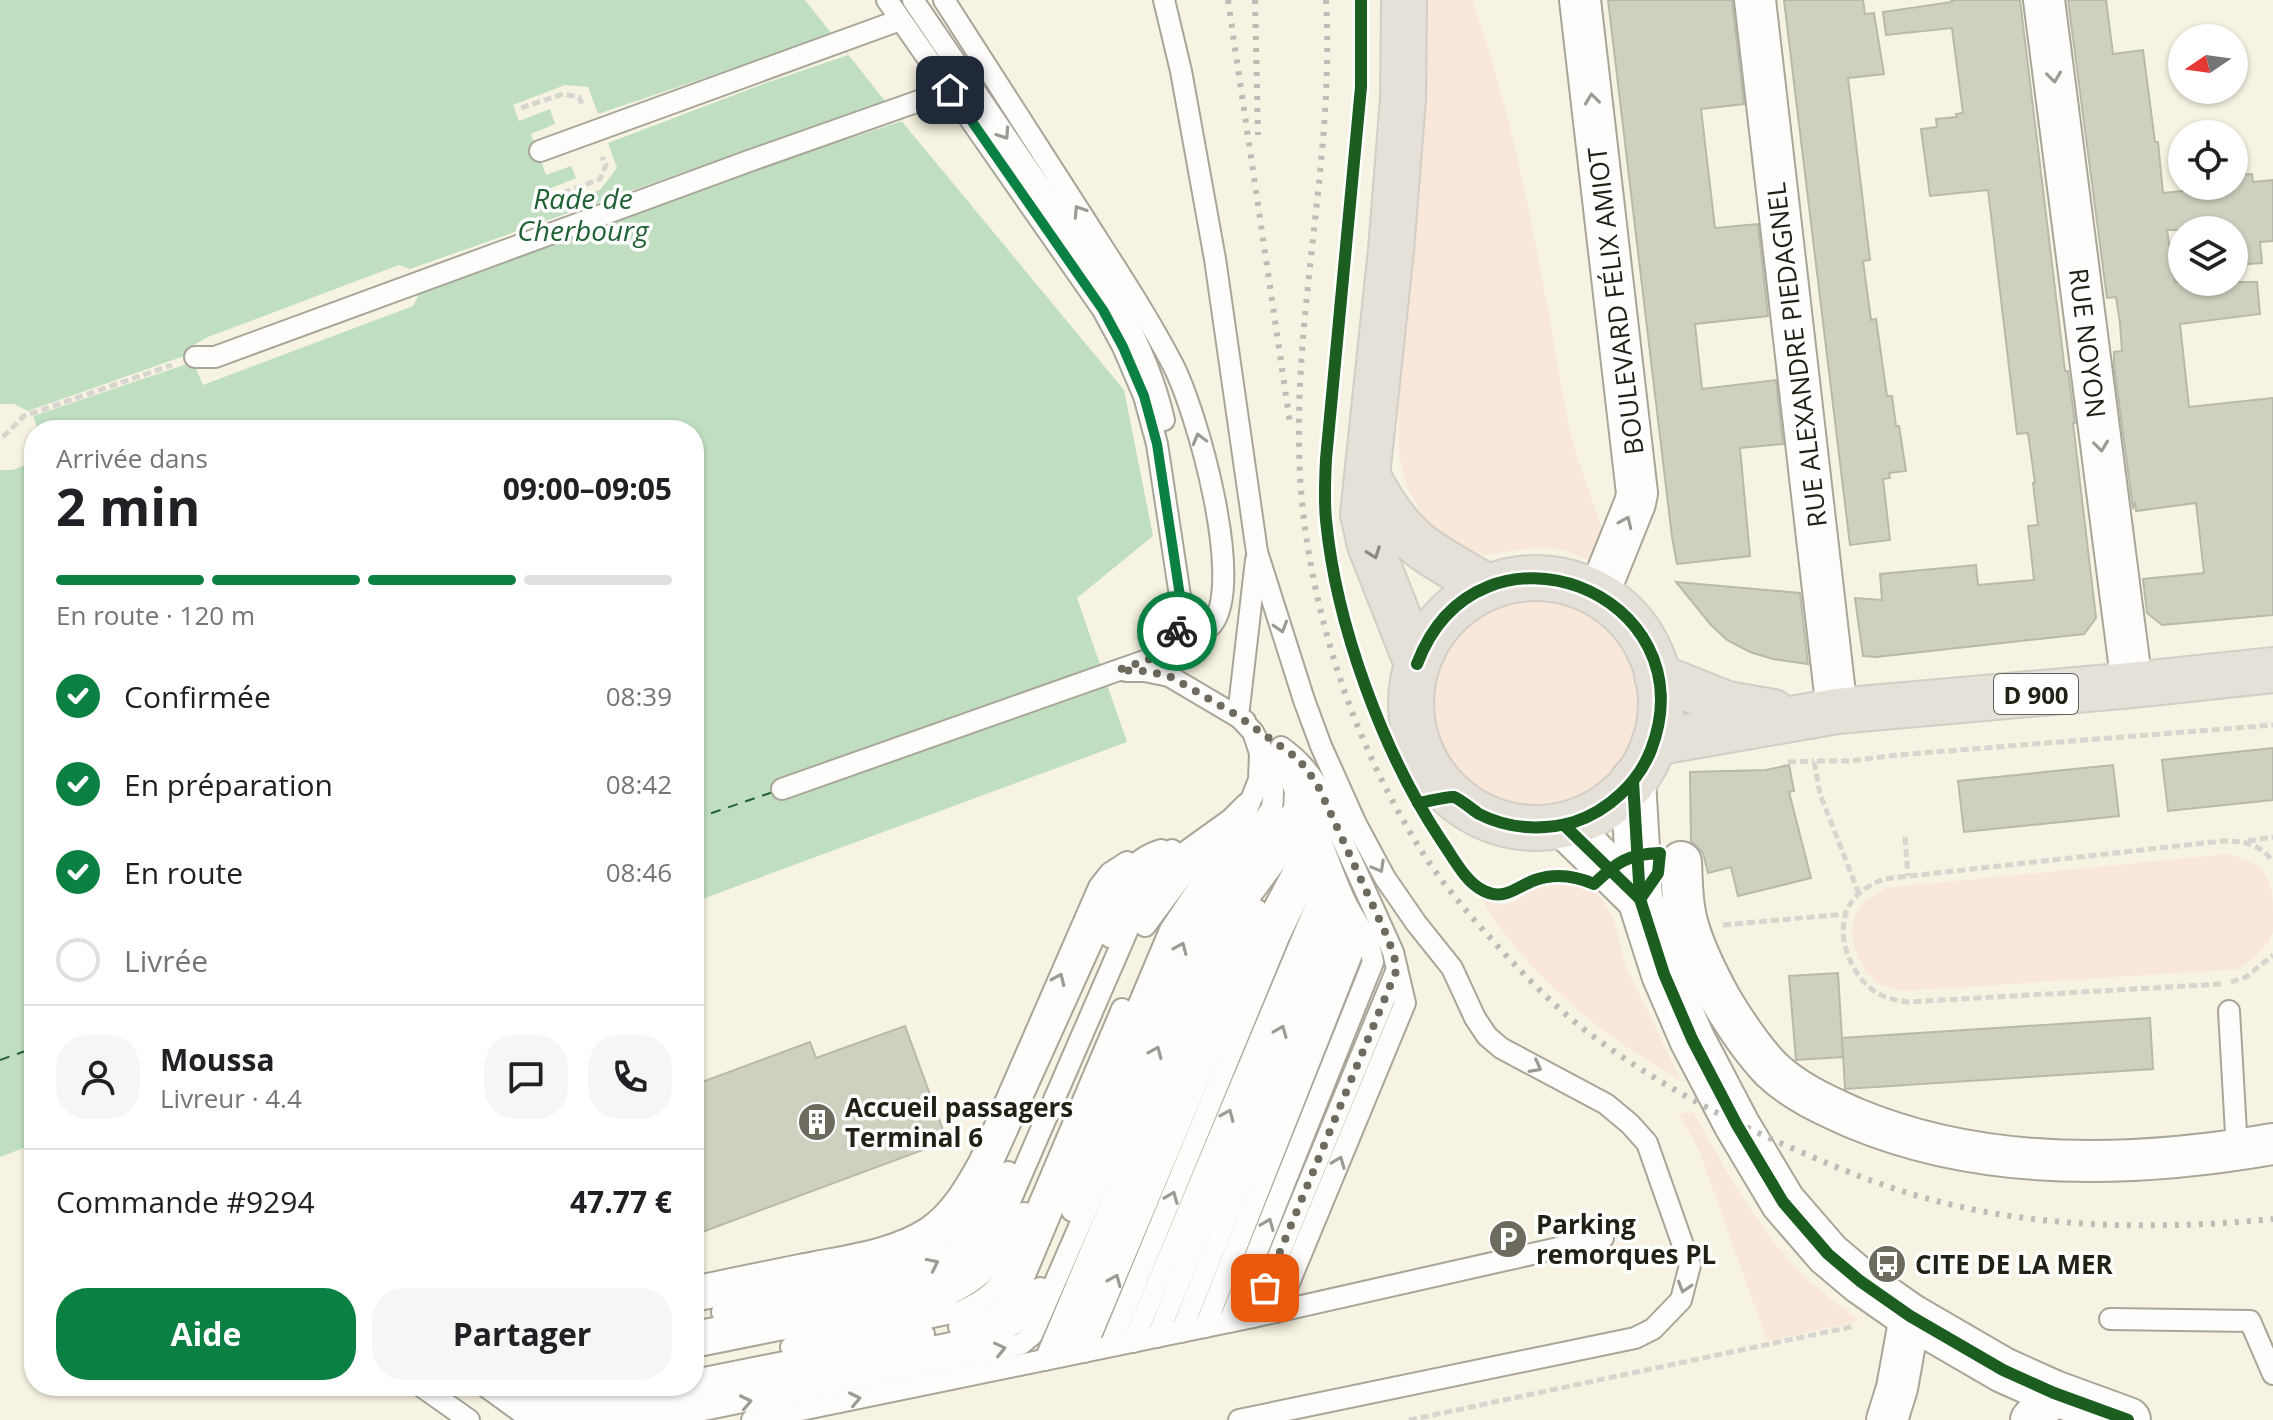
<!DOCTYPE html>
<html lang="fr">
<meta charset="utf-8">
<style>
:root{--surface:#fff;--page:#f6f6f6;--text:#202124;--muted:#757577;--line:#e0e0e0;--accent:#0b8043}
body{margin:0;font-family:"Open Sans",sans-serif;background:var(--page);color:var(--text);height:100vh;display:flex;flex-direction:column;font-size:30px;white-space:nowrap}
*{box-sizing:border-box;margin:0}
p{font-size:26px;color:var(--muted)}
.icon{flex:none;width:44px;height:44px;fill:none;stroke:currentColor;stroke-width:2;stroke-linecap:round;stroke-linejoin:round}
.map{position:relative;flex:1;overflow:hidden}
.panel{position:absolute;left:24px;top:420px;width:680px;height:976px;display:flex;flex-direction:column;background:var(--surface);border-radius:32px;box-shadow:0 2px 6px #0004}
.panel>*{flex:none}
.needle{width:52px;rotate:257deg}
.fabs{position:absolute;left:2168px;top:24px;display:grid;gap:16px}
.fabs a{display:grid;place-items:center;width:80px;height:80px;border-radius:50%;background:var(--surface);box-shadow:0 2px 6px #0004;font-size:40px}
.pin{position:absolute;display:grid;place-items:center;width:68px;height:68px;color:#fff;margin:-34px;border-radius:16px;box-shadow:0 4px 12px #0006}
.courier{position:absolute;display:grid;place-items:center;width:80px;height:80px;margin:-40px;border:6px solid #0b8043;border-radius:50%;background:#fff;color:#222;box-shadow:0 2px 10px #0007}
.summary em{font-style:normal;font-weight:700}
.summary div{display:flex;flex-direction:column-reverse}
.summary{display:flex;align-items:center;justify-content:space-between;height:136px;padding:0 32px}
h1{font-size:52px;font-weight:700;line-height:60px}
.bar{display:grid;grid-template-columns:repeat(4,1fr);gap:12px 8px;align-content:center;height:96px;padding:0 32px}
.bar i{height:10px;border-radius:6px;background:var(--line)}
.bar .on{background:var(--accent)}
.bar p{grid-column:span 4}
.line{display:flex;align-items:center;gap:20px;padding:0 32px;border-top:2px solid var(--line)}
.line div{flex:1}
.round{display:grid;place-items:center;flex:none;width:84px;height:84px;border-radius:32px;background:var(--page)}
ol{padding:0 32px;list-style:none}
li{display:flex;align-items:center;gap:24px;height:88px}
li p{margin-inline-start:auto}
li .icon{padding:8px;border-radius:50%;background:var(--accent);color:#fff;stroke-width:4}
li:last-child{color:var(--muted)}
li i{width:44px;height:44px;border:4px solid var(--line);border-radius:50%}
.button{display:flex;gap:16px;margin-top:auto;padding:16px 32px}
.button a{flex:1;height:92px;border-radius:32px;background:var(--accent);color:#fff;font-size:32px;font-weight:700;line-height:92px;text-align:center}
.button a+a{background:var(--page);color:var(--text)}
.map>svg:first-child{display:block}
</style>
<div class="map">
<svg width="2273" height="1420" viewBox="0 0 2273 1420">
<rect width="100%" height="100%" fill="#f7f3e3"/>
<g fill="#f9e7d9">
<path d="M1423,0H1472C1521,138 1543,284 1569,428L1577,457L1605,537L1597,564L1562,549L1535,548L1484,555L1466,553L1450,543L1427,522L1408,489L1399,454L1398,399L1426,72Z"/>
<circle cx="1535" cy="703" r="102"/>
<path d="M2227,854C2264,864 2273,874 2273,912C2273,918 2273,926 2273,932C2269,948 2251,959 2239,969L1904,991C1897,989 1887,988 1880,984C1856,969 1841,925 1864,902C1870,897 1879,893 1885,888Z"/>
<path d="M1548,884H1566L1582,887L1597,894L1606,906L1614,920L1625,965L1681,1081C1657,1065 1631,1051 1608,1034C1564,1001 1508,947 1482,899L1500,905L1515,902L1533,888Z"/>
<path d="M1693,1112C1723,1165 1752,1220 1794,1266C1813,1287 1838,1304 1860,1321L1767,1341L1699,1150L1679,1114Z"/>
</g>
<polygon fill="#c0dfc0" points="0,0 805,0 885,101 1124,390 1153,536 1077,598 1127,742 694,902 694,430 34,430 34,1144 0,1157"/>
<g fill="#f7f3e3">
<polygon points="831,33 848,55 766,83 608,143 617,168 600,190 551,209 544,191 576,178 571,166 546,175 531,134 555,124 550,109 519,121 513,105 565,85 588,87 598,114 758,60"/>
<polygon points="885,101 902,121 751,171 419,294 413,306 203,385 193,362 33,416 38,430 34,430 34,454 23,466 13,470 0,470 0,404 14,404 28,411 190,354 188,348 208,337 399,265 410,269"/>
</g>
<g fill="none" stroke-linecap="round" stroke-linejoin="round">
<g stroke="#206134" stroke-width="2" stroke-dasharray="10 8" stroke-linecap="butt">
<polyline points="694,819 773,792"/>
<polyline points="0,1060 34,1048"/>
</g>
</g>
<g fill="#cfd1c0" stroke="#b8b8ab" stroke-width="2">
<polygon points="1608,0 1732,0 1744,104 1701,109 1715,228 1758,224 1768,316 1695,324 1702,389 1776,380 1783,444 1740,448 1750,556 1677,564 1672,537"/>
<polygon points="1784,0 1863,0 1865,14 1874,13 1884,74 1848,78 1870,260 1863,261 1871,320 1876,319 1887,396 1892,396 1896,426 1899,426 1906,471 1889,473 1890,478 1883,479 1890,540 1850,545"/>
<polygon points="1951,0 2020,0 2065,371 2068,371 2075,423 2073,423 2096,618 2084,634 1876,657 1863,656 1855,598 1882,600 1880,574 1976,565 1978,585 2034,580 2028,526 2038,525 2033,483 2035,483 2028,433 2017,434 1988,190 1930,196 1921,129 1937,127 1936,119 1957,117 1956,114 1963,113 1952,28 1886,35 1883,12 1952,2"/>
<polygon points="2068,0 2106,0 2113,54 2143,50 2155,142 2158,142 2163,193 2234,186 2234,175 2252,174 2253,182 2273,180 2273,241 2260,242 2262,263 2234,265 2234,230 2167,230 2175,282 2257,282 2260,314 2180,324 2189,407 2273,398 2273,615 2162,625 2147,613 2143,579 2204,573 2196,503 2136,511 2135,502 2133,509 2114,365 2114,352 2122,351 2120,323 2116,297 2107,298"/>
<polygon points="1676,582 1800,593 1808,664 1773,659 1750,652 1727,640 1711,625"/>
<polygon points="2273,748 2273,800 2168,811 2162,760"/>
<polygon points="1789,765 1794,791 1789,792 1811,878 1738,896 1731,867 1708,873 1703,853 1691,841 1690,772 1766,770"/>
<polygon points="2113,765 2119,816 1964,832 1958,781"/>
<polygon points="1838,973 1843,1057 1796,1060 1789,976"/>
<polygon points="2150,1018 2153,1069 1845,1089 1842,1038"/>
<polygon points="905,1026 947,1141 694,1235 694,1085 810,1042 816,1058"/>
</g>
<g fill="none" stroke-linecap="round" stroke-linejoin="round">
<g stroke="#a8a599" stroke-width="24">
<g id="service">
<path d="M887,0L1103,310L1123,347L1144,396L1157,444L1180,596C1181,618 1178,633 1168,653"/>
<path d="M913,0C956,64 1000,127 1043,191C1093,264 1144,332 1164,420"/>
<polyline points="1164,0 1181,71 1215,259 1257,552 1304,700 1321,746 1356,824 1385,878 1416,923 1452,968 1475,1018 1487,1036 1501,1048 1606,1104 1630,1124 1647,1143 1690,1265 1681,1300 1653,1329 1635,1338 1239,1420"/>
<polyline points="540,151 900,20"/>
<polyline points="195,357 215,357 749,161 950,90"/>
<polyline points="1126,671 1145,671 1169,676 1245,721"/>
<path d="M782,789L1167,653C1179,646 1205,634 1213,623C1244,579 1197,412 1173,365C1146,313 1113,264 1082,215C1036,143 990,72 944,0"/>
<polyline points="1145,926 1185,872 1218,847"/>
<path d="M1110,937C1124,905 1143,870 1172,850"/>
<polyline points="2229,1011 2237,1150"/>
<path d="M1072,1211L1193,920L1272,808C1276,775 1269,761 1253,732"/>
<path d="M694,1287C734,1278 775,1270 815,1262C852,1255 895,1249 927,1228C952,1211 966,1185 980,1160L1099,887L1110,873L1127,862"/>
<path d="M694,1301L903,1259C935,1246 951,1235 972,1208L1116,889C1128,870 1139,857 1161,850"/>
<path d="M722,1312L913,1274C927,1268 941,1263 953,1255C980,1235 995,1201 1008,1172"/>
<path d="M1277,1312L1405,1003L1393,952L1319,788C1308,771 1298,759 1281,747"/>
<polyline points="1253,1317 1397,969"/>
<polyline points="2110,1319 2250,1321 2273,1374"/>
<path d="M1229,1322L1373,962C1368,935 1359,928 1347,905C1332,874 1321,838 1308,805"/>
<path d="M959,1327C987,1322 999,1317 1017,1294L1170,930L1242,822L1259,780L1260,753L1253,732L1238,716L1256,560"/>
<polyline points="1205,1327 1352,954 1350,918"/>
<path d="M694,1332L932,1285C961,1274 983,1256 998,1229L1128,929L1167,869L1181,855L1231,819L1246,804"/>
<polyline points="1181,1332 1340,935 1343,919 1342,897"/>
<polyline points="1157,1337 1330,914 1334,896 1333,878"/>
<polyline points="1133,1342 1322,891 1325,873 1324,858"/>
<polyline points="1110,1346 1279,937 1314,864 1315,834"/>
<path d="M694,1347L942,1297C988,1279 1001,1254 1024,1213"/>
<path d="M791,1347L961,1311C986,1301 1001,1287 1014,1263L1122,1009"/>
<polyline points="1084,1352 1259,936 1312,836"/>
<polyline points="1062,1356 1241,931 1257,910"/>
<polyline points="1045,1360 1226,929 1306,821 1301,791"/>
<polyline points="694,1380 924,1334"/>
<polyline points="421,1386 469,1420"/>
<polyline points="485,1386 532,1420"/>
<polyline points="511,1386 547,1414 617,1419 655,1420 1009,1347 1021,1344 1032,1335 1209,928 1294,809 1295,791 1281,752"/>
<polyline points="603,1391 622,1391 662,1386"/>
<path d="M521,1393L610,1404L668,1401L990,1335C1018,1326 1028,1315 1040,1288"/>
<polyline points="752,1420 1253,1317 1603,1238"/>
</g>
</g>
<g stroke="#a8a599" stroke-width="44">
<g id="minor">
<polyline points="1580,0 1637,493 1635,503 1598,595"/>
<polyline points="1755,0 1837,711"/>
<polyline points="2044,0 2132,685"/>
<path d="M1681,862C1682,884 1682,908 1689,929C1696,953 1709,978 1721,1000C1736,1025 1751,1048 1771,1069C1795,1092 1825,1105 1854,1118C1985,1173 2136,1168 2273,1144"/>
<polyline points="1887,1420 1897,1388 1910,1316"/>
<polyline points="2031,1420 2054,1393"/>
</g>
</g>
<g stroke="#a8a599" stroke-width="48">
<g id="tertiary">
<polyline points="1633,781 1640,899 1664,974 1692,1039 1737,1125 1783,1202 1828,1254 1860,1281 1910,1316 2003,1370 2054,1393 2128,1420"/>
<polyline points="1564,825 1640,899"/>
</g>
</g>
<g stroke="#d0cfc6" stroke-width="48">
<g id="primary">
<polyline points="1404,0 1403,99 1391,250 1363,514 1370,545 1417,664"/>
<path d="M1368,477C1381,502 1398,529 1422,547C1442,562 1466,574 1487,587"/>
<circle cx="1536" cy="703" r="125"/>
<polyline points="1657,676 1727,704 1773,712"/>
<polyline points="1654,743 1837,711 2132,685 2273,670"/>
</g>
</g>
<g stroke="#d6d5d0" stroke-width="5" stroke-dasharray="8 4" stroke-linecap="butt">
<polyline points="521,108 563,94 579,97 583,107"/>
<polyline points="552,197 600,179 606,165 602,157"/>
<polyline points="3,437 24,416 172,365"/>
<polyline points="1788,762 1814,761"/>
<polyline points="1905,837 1908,876"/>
<polyline points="2248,841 2273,837"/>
<polyline points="1859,894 1820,794 1814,761 1851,761 1897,755 2273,725"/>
<polyline points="1723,925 1846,914"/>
<polyline points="2231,982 2246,977 2273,955"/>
<path d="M2221,984L1908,1002C1895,1000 1883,998 1873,990C1848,972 1832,927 1853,900C1860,890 1873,884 1883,879L2222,841C2243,841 2260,843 2273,862"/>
<polyline points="1409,1420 1855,1326"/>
</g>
<use href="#service" stroke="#fefdfb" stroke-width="20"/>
<use href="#minor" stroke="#fefdfb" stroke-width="40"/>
<use href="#tertiary" stroke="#fefdfb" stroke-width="44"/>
<use href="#primary" stroke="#e5e0d8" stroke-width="44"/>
<g stroke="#bdbcb8" stroke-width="6" stroke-dasharray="4 8" stroke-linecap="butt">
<polyline points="1228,0 1290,423"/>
<polyline points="1255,0 1258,135"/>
<path d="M1326,0C1336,177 1281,351 1305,528C1321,645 1362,759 1426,858C1448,891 1475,921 1502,951C1529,980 1558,1010 1590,1034C1653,1081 1720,1117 1792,1148C1857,1177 1915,1199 1986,1212C2079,1229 2179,1228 2273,1219"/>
</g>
<g stroke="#fff" stroke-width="17">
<g id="cycleway">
<path d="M1361,0V87L1326,459C1325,479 1324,500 1326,520C1336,625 1383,753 1441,840C1453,857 1465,882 1484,891C1505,901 1516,887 1535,880C1555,873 1576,876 1594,884C1617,862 1628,854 1660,853L1658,873L1640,899"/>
<path d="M1417,664C1479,501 1711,593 1651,750C1638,783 1608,811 1574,822C1542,831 1508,829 1479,814C1473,810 1460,799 1454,797C1447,796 1426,802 1418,803"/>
<polyline points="1633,781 1640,899 1664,974 1692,1039 1737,1125 1783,1202 1828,1254 1860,1281 1910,1316 2003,1370 2054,1393 2128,1420"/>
<polyline points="1564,825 1640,899"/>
</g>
</g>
<use href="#cycleway" stroke="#1b5e20" stroke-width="12"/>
</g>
<defs><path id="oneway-chevron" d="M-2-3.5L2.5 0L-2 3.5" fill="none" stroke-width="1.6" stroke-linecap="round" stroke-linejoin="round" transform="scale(2)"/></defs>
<g stroke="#9b9a94">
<use href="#oneway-chevron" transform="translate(2054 77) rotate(83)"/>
<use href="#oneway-chevron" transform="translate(1592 99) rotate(-97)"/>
<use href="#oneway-chevron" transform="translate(1004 134) rotate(56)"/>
<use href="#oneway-chevron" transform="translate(1079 211) rotate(-123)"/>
<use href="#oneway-chevron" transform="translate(1199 439) rotate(-105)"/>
<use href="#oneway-chevron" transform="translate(2101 446) rotate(83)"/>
<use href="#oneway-chevron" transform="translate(1626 522) rotate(-66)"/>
<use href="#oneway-chevron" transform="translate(1281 627) rotate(73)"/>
<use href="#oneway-chevron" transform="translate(1379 867) rotate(61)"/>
<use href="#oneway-chevron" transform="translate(1181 948) rotate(-67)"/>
<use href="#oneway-chevron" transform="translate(1059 979) rotate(-66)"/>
<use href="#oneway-chevron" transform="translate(1281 1031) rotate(-68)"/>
<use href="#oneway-chevron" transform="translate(1156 1052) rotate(-67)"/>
<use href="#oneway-chevron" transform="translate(1536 1067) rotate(28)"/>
<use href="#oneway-chevron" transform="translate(1228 1115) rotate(-67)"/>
<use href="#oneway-chevron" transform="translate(1339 1162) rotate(-68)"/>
<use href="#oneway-chevron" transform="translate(1172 1197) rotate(-68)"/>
<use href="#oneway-chevron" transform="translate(1268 1224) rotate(-68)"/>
<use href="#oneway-chevron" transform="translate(933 1264) rotate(-26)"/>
<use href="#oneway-chevron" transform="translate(1115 1280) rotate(-67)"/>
<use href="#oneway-chevron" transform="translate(1684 1287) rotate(107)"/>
<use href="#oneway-chevron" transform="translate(1000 1349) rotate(-13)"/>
<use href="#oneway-chevron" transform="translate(855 1399) rotate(-12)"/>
<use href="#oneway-chevron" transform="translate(746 1402) rotate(-12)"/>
</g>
<use stroke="#8e8a81" href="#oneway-chevron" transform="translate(1374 553) rotate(70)"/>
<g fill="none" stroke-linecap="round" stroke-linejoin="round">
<polyline stroke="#6d6a5e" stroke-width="8" stroke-dasharray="0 14.4" points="1177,631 1167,653 1118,670 1145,671 1169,676 1192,689 1238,716 1297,758 1308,771 1319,788 1385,932 1393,952 1397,969 1265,1288"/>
<polyline stroke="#0b8043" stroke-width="10" points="950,90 1103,310 1123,347 1144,396 1157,444 1180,596 1181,616 1177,631"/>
</g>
<defs>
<g id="building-disc" transform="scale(2)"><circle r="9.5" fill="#6d6a5e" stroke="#fff"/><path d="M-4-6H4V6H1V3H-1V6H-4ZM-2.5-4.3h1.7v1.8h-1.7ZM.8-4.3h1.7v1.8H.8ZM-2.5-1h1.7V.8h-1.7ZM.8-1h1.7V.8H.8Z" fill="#fff"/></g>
<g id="parking-disc" transform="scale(2)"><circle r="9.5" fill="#6d6a5e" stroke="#fff"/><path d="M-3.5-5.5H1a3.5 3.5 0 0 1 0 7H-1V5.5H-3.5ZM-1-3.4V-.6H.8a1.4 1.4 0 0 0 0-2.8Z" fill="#fff"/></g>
<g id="bus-disc" transform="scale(2)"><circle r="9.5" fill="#6d6a5e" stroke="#fff"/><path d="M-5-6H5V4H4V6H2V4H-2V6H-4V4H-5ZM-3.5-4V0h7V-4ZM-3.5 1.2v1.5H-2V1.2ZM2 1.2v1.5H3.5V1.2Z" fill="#fff"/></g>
</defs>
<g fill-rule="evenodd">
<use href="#building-disc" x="817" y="1122"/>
<use href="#parking-disc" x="1508" y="1239"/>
<use href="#bus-disc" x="1887" y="1264"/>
</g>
<g text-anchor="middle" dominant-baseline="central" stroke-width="7" stroke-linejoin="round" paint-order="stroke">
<rect fill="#fff" stroke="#65645c" stroke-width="2" x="1994" y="674" width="84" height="40" rx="6"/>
<g font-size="24" font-weight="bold" fill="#232116">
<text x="2036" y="694">D 900</text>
</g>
<g font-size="26" fill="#232116" stroke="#fff">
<text transform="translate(1615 301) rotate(-97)">BOULEVARD FÉLIX AMIOT</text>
<text transform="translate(2088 343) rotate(83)">RUE NOYON</text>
<text transform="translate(1796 355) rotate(-97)">RUE ALEXANDRE PIEDAGNEL</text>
</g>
<g font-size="26" font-weight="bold" fill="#232116" stroke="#fff" text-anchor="start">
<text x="845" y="1107">Accueil passagers<tspan x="845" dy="30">Terminal 6</tspan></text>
<text x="1536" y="1224">Parking<tspan x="1536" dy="30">remorques PL</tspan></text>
<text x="1915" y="1264">CITE DE LA MER</text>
</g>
<g font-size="28" font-style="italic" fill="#206134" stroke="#fff">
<text x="583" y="198">Rade de<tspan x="583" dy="32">Cherbourg</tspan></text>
</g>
</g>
</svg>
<div class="fabs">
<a><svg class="needle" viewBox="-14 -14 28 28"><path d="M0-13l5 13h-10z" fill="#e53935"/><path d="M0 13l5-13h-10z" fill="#757577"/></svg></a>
<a><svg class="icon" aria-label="locate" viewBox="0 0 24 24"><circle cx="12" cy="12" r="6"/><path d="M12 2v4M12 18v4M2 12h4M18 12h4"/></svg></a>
<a><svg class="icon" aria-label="layers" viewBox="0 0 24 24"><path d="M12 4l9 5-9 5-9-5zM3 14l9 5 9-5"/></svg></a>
</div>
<div class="pin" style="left:1265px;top:1288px;background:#ea580c"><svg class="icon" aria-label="bag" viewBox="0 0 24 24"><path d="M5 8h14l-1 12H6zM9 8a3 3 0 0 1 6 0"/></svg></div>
<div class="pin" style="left:950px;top:90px;background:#1f2937"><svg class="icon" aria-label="home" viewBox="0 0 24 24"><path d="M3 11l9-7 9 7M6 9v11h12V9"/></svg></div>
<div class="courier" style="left:1177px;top:631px"><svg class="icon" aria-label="bike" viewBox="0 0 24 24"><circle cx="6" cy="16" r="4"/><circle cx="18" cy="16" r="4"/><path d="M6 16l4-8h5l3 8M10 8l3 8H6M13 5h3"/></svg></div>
<section class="panel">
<div class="summary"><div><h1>2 min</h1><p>Arrivée dans</p></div><em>09:00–09:05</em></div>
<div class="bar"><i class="on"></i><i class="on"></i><i class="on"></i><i></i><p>En route · 120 m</p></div>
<ol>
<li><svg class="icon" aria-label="check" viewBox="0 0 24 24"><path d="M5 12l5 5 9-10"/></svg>Confirmée<p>08:39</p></li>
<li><svg class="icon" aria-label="check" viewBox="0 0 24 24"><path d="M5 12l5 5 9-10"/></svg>En préparation<p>08:42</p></li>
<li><svg class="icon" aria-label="check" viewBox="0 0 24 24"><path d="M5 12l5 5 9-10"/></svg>En route<p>08:46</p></li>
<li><i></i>Livrée</li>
</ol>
<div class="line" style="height:144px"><a class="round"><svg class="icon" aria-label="person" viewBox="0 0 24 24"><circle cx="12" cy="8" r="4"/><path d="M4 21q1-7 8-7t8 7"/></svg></a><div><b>Moussa</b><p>Livreur · 4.4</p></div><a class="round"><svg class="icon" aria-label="chat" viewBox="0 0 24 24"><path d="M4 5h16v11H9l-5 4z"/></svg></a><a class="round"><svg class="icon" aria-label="phone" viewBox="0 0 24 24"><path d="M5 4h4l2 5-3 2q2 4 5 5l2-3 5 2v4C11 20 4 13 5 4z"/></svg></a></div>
<div class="line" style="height:104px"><div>Commande #9294</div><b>47.77 €</b></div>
<div class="button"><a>Aide</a><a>Partager</a></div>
</section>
</div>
